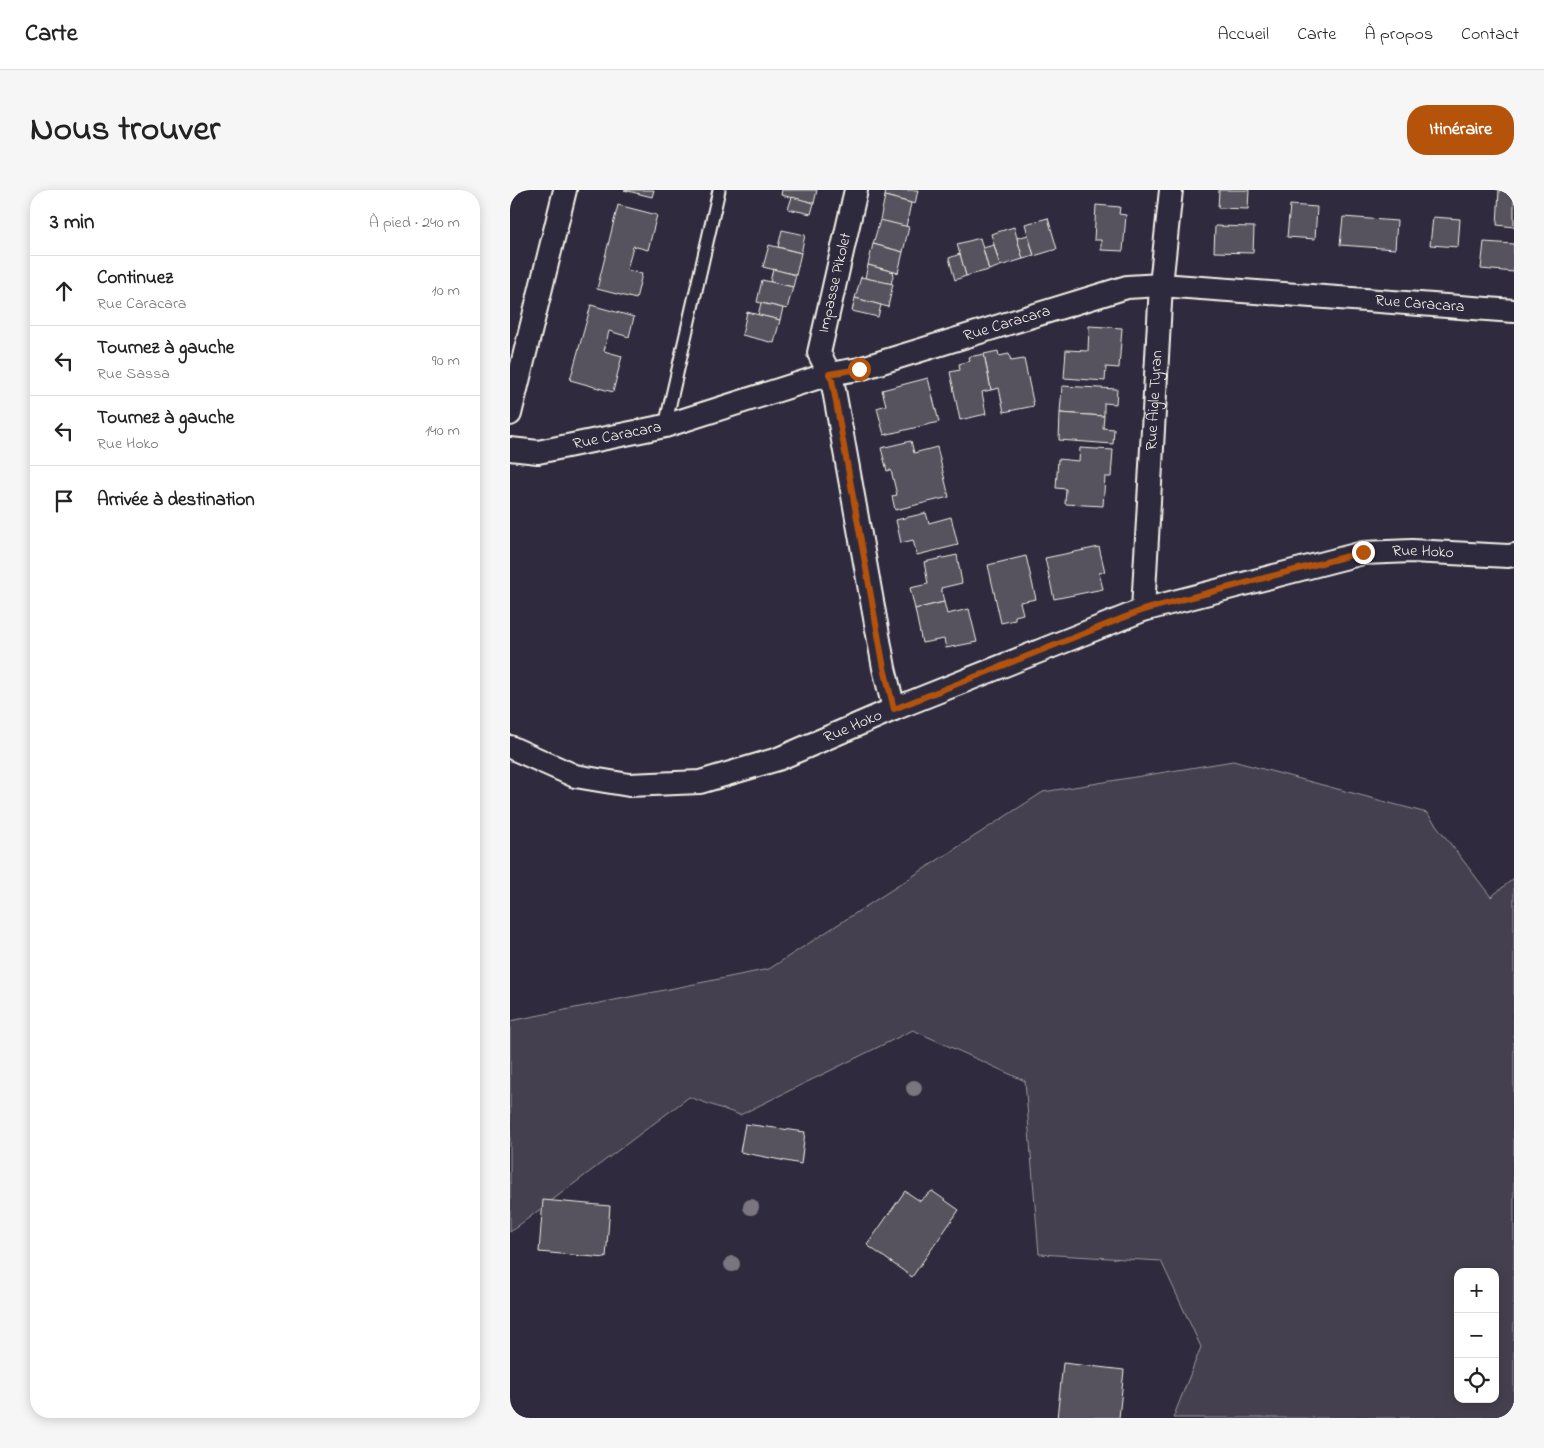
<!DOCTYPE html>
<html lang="fr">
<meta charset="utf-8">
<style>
:root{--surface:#fff;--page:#f6f6f6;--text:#222;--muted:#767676;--line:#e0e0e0;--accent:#b45309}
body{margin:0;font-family:"Indie Flower",sans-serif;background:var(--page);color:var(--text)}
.controls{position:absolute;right:15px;bottom:15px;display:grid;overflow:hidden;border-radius:10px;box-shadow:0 2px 12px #0003}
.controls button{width:45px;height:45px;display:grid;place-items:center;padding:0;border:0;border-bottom:1px solid var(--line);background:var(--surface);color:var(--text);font:25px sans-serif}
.stop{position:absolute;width:15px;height:15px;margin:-11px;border:4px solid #b45309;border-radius:50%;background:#fff}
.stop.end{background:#b45309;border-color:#fff;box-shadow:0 1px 5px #0008}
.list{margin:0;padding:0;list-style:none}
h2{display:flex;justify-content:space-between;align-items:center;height:65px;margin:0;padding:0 20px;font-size:21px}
h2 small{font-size:16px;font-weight:400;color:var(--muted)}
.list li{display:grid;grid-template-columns:32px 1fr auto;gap:15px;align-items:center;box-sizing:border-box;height:70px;padding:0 20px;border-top:1px solid var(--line)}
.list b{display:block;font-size:19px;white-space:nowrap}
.list p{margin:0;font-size:16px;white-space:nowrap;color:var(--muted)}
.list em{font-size:16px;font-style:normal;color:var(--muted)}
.icon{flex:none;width:28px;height:28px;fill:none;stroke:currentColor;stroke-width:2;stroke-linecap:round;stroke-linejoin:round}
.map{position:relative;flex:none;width:1004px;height:1228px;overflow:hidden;border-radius:20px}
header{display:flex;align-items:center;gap:30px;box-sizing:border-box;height:70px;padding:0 25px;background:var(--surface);border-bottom:1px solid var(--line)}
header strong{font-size:24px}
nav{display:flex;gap:28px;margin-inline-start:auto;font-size:18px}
.intro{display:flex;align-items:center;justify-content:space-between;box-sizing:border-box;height:120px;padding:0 30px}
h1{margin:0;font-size:35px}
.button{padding:12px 22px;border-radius:20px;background:var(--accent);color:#fff;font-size:18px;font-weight:700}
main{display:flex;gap:30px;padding:0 30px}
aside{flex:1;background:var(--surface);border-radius:20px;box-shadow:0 2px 12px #0003}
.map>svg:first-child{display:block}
.green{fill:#454050;stroke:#9c989c;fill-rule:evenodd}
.building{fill:#56525f;stroke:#f4f1e8}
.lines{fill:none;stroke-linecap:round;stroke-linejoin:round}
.service-casing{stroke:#f4f1e8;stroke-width:15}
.minor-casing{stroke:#f4f1e8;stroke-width:26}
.service{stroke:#2f2a3d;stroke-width:11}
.minor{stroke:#2f2a3d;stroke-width:22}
.tree{fill:#7a757e}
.route{stroke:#b45309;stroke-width:6}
.labels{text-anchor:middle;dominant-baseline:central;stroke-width:4;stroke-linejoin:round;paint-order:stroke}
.street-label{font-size:16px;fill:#f4f1e8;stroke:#2f2a3d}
</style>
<header>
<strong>Carte</strong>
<nav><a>Accueil</a><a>Carte</a><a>À propos</a><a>Contact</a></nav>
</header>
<div class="intro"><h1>Nous trouver</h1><a class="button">Itinéraire</a></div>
<main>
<aside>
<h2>3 min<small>À pied · 240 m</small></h2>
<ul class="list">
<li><svg class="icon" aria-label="ahead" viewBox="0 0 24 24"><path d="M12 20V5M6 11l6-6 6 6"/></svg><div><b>Continuez</b><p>Rue Caracara</p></div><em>10 m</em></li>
<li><svg class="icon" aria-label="left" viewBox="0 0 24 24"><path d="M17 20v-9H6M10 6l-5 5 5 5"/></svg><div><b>Tournez à gauche</b><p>Rue Sassa</p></div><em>90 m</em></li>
<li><svg class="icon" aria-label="left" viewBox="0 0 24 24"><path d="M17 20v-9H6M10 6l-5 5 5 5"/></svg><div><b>Tournez à gauche</b><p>Rue Hoko</p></div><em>140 m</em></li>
<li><svg class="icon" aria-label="arrive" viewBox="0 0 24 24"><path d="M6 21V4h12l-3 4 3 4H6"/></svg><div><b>Arrivée à destination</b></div></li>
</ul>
</aside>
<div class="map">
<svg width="1004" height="1228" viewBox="0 0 1004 1228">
<rect width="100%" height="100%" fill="#2f2a3d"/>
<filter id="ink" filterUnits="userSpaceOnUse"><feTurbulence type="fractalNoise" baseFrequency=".02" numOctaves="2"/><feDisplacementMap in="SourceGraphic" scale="10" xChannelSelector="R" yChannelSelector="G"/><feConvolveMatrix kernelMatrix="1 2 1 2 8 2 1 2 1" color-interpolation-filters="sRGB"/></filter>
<g filter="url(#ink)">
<path class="green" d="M723,571L917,623L981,707L1004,688V1228H663L691,1157L651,1071L529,1064L515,891L403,840L230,925L179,907L0,1042V831L259,779L533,602ZM948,1082H985V1209H948Z"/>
<g class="building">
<path d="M114,0H144L142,7Z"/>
<path d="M272,0H307L304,13L271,5Z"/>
<path d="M376,0H408L405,14L375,6Z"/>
<path d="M709,0H739L738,19L708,18Z"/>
<path d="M989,0H1004V37L987,35Z"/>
<path d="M375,6L401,13L396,37L370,30Z"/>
<path d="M282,7L304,13L301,24L278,19Z"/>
<path d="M108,15L147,25L138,60L123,56L117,80L132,84L126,109L87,99Z"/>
<path d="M586,15L610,17L609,24L616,25L613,61L591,60V50H584Z"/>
<path d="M780,15L807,17L805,49L777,47Z"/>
<path d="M833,27L887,31L885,59L830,55Z"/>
<path d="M923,27L950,29L948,57L920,55Z"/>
<path d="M538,28L547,59L524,66L515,34Z"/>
<path d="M370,30L399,37L393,62L363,54Z"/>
<path d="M705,36L744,37L743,63L704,62Z"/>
<path d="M504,37L513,69L490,76L481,44Z"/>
<path d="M272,40L295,45L291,63L268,57Z"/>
<path d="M518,45L524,66L513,69L507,48Z"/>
<path d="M470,48L479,80L456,86L447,54Z"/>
<path d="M974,52L1004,54V82L971,79Z"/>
<path d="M363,54L393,62L388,83L358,75Z"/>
<path d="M259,55L291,63L286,85L253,77Z"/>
<path d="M484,55L490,76L479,80L473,58Z"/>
<path d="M450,64L456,86L445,90L439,68Z"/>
<path d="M358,75L384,82L381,94L355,88Z"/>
<path d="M263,79L286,85L283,97L260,92Z"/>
<path d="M351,87L383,94L378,117L345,108Z"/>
<path d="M252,90L283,97L277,119L247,112Z"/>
<path d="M345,108L371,115L368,127L342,121Z"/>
<path d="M251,113L273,118L270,130L248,125Z"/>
<path d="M81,115L124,127L119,147L99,141L94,161L112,166L103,202L60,190Z"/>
<path d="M237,122L270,130L264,153L232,145Z"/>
<path d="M579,136L612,138L609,178L596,177L595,191L554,188L556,160L578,161Z"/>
<path d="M488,161L489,166L499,164L501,171L514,169L524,216L494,222L489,198L481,200L474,164Z"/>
<path d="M474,164L481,200L472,202L476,224L450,230L440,182L450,180L449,174L460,171L459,167Z"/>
<path d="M418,188L429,232L374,245L367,218L376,215L372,200Z"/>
<path d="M552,196L607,199L606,214L594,213V226L550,223Z"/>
<path d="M550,223L594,226L593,238L604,239L603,254L549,250Z"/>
<path d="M401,251L404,263L427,257L439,307L385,320L382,306L387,305L381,280L377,281L371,258Z"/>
<path d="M570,258L603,260L601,287H595L593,316L555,314L556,299L546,298L548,269L569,271Z"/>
<path d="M416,323L419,333L441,327L448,355L407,365L403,350L391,353L386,330Z"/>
<path d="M589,357L595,382L589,383L593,399L544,409L535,368Z"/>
<path d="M447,365L452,393L431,398L434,412L405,419L400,398L418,394L414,372Z"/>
<path d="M516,366L526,409L510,412L513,424L505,426V430L491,433L478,375Z"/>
<path d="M434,412L437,424L459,419L467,452L436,458L434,449L412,453L405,419Z"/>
<path d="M235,934L295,942L291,974L230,962Z"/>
<path d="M395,1001L410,1011L422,1001L449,1020L402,1087L357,1055Z"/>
<path d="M33,1010L100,1016L96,1068L29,1062Z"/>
<path d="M553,1173L614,1180L609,1228H547Z"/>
</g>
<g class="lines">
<defs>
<path id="service" d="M155,236L209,0"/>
<g id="minor">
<path d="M346,0L309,163L322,189L374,478L384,519"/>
<path d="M0,224L55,0"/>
<path id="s1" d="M0,259L28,262L155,236L319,184L349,179L617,97L651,95L1004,121"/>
<path id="s2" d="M633,420L651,95L661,0"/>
<path id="s3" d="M0,557L65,586L119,595L190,592L268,569L384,519L633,420L853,363L902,361L998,366L1004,365"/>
</g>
</defs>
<use href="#service" class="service-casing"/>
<use href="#minor" class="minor-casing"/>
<use href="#service" class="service"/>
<use href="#minor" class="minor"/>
</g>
<g class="tree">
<circle cx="404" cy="898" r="8"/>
<circle cx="241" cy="1017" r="8"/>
<circle cx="222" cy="1074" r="8"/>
</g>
</g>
<g class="lines" filter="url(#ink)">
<path class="route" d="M349,179L319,184L322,190L374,478L384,519L633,420L853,362"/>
</g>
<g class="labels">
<g class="street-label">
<text transform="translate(325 93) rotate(-77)">Impasse Pikolet</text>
<text stroke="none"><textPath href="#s1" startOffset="934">Rue Caracara</textPath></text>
<text stroke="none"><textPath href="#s1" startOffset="515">Rue Caracara</textPath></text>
<text stroke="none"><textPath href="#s2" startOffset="210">Rue Aigle Tyran</textPath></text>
<text stroke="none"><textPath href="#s1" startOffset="109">Rue Caracara</textPath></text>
<text stroke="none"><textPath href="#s3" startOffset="960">Rue Hoko</textPath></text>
<text stroke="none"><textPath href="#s3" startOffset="360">Rue Hoko</textPath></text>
</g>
</g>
</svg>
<div class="controls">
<button>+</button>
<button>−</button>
<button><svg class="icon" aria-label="locate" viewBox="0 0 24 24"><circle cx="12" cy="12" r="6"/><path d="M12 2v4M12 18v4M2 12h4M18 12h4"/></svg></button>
</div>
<div class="stop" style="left:349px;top:179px"></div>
<div class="stop end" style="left:853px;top:362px"></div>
</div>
</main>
